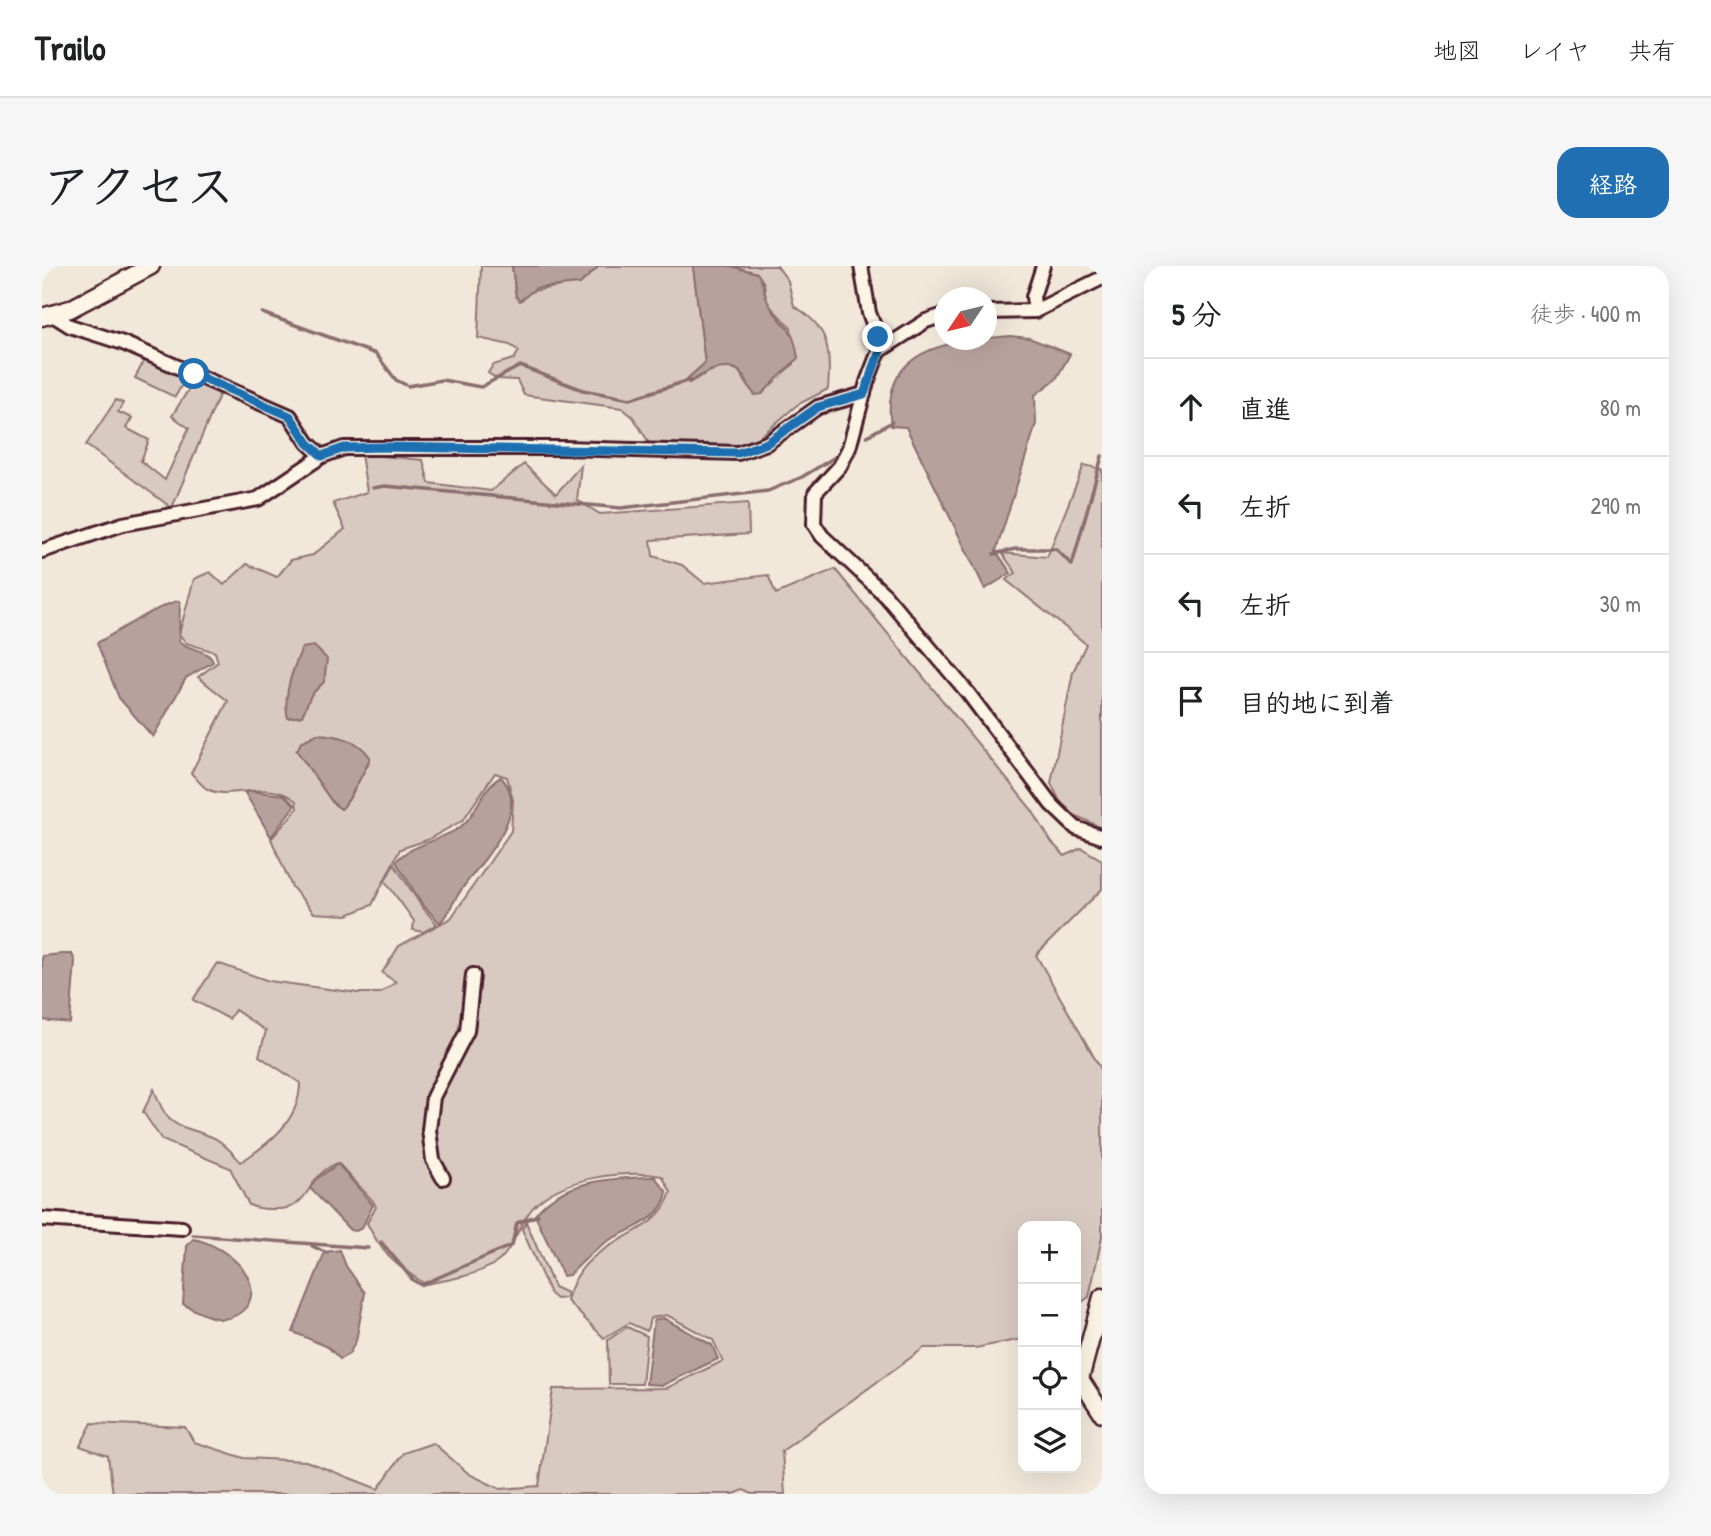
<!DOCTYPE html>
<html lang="ja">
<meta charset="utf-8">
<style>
:root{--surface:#fff;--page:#f6f6f6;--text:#202124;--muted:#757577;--line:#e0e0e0;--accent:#1f6fb2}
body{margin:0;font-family:"Patrick Hand","Klee One",sans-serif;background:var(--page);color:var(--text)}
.controls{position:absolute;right:21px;bottom:21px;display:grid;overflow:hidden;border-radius:14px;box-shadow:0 7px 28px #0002}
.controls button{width:63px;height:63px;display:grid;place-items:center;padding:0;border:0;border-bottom:2px solid var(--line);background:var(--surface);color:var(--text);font:35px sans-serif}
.compass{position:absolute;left:892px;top:21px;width:63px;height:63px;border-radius:50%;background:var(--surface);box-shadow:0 7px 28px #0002;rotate:235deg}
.stop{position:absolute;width:21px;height:21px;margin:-16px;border:5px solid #1f6fb2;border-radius:50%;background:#fff}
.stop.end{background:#1f6fb2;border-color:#fff;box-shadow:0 2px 7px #0008}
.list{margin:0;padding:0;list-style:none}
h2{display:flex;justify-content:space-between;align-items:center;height:91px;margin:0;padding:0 28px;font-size:30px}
h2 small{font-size:23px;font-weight:400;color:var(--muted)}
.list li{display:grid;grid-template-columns:46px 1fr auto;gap:21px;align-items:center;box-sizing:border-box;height:98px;padding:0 28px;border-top:2px solid var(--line)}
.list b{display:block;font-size:26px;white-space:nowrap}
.list em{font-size:23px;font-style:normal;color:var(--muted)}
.icon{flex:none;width:38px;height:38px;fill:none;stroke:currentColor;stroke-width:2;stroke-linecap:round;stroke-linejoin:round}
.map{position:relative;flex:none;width:1060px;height:1228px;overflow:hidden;border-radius:21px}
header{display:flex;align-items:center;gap:42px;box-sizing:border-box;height:98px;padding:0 35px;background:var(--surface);border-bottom:2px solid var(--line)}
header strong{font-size:33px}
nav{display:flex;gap:38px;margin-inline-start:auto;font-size:24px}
.intro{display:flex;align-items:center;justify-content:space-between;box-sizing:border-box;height:168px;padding:0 42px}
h1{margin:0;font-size:49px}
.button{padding:18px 32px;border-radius:21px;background:var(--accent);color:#fff;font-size:24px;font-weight:700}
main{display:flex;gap:42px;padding:0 42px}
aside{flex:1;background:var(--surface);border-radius:21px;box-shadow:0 7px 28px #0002}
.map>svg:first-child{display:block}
.green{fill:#d8cac0;stroke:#917476;stroke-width:2;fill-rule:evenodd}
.water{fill:#b6a19c;stroke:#8b6d6f;stroke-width:2}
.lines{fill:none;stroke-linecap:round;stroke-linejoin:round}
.stream{stroke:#8b6d6f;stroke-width:3.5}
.street-casing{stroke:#4a1f2b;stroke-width:18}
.secondary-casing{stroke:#4a1f2b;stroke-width:21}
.street{stroke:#fcf5e5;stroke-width:12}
.secondary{stroke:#fcf5e5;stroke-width:16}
.route{stroke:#1f6fb2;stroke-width:9}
</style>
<header>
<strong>Trailo</strong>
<nav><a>地図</a><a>レイヤ</a><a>共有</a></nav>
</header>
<div class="intro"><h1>アクセス</h1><a class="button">経路</a></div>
<main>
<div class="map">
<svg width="1060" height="1228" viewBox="0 0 1060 1228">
<rect width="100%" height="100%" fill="#f1e8da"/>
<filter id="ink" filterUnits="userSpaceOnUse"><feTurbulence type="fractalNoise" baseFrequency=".0143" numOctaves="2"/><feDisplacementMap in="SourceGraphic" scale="14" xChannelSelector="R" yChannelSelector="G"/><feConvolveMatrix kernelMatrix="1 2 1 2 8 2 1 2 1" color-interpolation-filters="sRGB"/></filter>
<g filter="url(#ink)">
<g class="green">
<path d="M439,0H470L474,30C506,18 532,26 556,0H651L663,97L644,114L647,117C664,107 676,98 696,104L708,123L720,128L731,114L752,98L749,62L724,36L722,17L715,7L688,0H735L746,15L752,40C788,61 789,85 786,123L755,139L713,175L697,180H609L591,151L580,142L482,129L475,114L455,113L446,107L451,99L472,93L477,85L468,79L436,72Z"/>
<path d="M103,93L144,112L133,131L93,112Z"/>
<path d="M151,116L178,127L130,242L44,179L74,134L81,137L76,146L90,152L84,162L107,174L99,195L123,214L147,162L130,150Z"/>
<path d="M319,188L381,194L387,217L449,225L482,198L514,228L539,199L535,234L558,248L706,237L707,268L609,274L611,290L640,299L662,317L726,309L734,328L793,303L990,544L1010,577L1023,590L1039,582L1060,594V623L994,689L1060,805V971L1047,1031L1034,1040V960H981V1073L933,1082H882L740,1185L743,1228H710L702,1224L692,1228H71L66,1190L38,1180L50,1157L143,1161L152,1176L202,1192L264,1195L336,1223L361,1187L391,1177L427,1208L458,1223L497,1220L511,1123L625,1122L681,1095L671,1074L625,1049L608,1052L605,1065L587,1057L562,1072L525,1035C542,965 613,979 629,926L620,910C581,903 510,912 486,948C477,961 468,988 454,997C433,1010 406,1014 383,1018C353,999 340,988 325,957L334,941L331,935L296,897C263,909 270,944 234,943C224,943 215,943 207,939L188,902L120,874L101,846L112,823C127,866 134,856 170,871C181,875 191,888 199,896C228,877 258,854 258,817L217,790L224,765L193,744L187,753L151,734L175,697L227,715L316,727H338L354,716L340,707L357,680L409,652L469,565L471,534L465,511L453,507L421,554L385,574L358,583L330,639L305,649L272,647L250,621L229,573L255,543L254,535C225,511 190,536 165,523C159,519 154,512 149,507L186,435L156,411L176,396L173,386L144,377L137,368L152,313L168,306L182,319L205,298L235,311L249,294L271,289L303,263L291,237L325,226ZM255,485L326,499C314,513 312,531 299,543L291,537Z"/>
<path d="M1042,199L1060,203V562L1022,544L1009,517L1031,406L1044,378L964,314L974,307L960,287L1005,291Z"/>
<path d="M352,598L380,641L395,658L381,666L371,664L372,655L343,615Z"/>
<path d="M484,956L512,1021L525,1027L523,1032L514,1033L508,1028L480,963Z"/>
<path d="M585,1061L605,1070L600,1118H567L566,1074Z"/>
</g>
<g class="water">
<path d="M470,0H556V1L538,18L494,22L478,35L474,30Z"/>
<path d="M651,0H688L715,7C723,17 721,28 727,38C742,65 750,54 756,92L720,128L713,129C707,123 706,116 702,110C687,90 661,108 647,117L644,114L663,97Z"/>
<path d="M968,70L987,72L1028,88L1014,113L993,129L994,158L954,285L969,307L943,323L864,161L849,160C837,79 911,75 968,70Z"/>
<path d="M138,335L137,375C147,385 167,383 171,396L144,412L111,471L77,432L55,377C74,367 121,336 138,335Z"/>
<path d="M272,380L285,393L282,416L269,429L260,450L246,452C240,431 251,402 260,382Z"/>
<path d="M275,468C295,469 316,473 328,491C327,497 304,541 299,543L291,537L255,485L259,476Z"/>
<path d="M459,511C490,543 443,592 425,616C414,629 409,644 398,657L380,638L354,596C362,582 401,573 417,562C436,549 438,522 459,511Z"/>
<path d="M207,525L242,529L253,539L229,571L203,527Z"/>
<path d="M20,688H30L33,695L28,757L0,754V690Z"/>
<path d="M296,898L331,939L320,962L314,965L308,964L268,922L273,914Z"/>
<path d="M613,911L625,926C620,956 587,962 564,976C551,984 539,998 527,1009L521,1010L493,949C520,913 572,912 613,911Z"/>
<path d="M151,973C177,977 224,1009 205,1040C200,1047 191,1052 182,1053C168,1053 153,1044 141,1038L145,980Z"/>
<path d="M298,984L304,1000L323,1027L314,1075L307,1088L298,1093L286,1081L251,1066L283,986Z"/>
<path d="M621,1052L670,1079L676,1093L621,1119L604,1118L612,1054Z"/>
</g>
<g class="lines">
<g class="stream">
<path d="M220,47L334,88L354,114L366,120L400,114L439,121L478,100L541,124L588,133L648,114"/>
<path d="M825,170L850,156"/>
<path d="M331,222L343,220L579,242L726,225L760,211L798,188"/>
<path d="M952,288L973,283H1014L1030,299L1060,190"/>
<path d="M37,961L126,968"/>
<path d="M151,969L326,982"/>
<path d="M339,976L371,1014L379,1019L470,979L475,957L496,949"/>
<path d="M270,980L285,987"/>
</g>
<defs>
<g id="street">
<path d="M819,0L827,47L836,70L837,85L825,116L807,182L798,200L773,227L772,258L780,270L843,329L926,427L1009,538L1034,562L1060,571"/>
<path d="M993,45L991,31L1001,0"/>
<path d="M944,46L993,45L1060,12"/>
<path d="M9,48L28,60L81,77L248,150L266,177L280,190"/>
<path d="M837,85L884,55L902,49"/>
<path d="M0,285L81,258L216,233L280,190L302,182H522L696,187L725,177L776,141L822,128"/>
<path d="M401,912L391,894L387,864L391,831L425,765L431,709"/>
<path d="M0,953L140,962"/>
</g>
<g id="secondary">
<path d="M0,51L28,43L109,0"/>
<path d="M1060,1031L1038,1113L1060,1147"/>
</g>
</defs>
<use href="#street" class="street-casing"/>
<use href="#secondary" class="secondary-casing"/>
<use href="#street" class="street"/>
<use href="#secondary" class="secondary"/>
</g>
</g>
<g class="lines" filter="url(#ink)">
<path class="route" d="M152,108L248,150L266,177L280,190L302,182L343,181L696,187L725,177L776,141L822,128L838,85L836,71"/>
</g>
</svg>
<div class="controls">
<button>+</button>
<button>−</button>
<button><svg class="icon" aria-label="locate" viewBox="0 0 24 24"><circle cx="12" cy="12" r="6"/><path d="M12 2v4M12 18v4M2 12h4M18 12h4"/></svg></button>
<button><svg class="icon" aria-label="layers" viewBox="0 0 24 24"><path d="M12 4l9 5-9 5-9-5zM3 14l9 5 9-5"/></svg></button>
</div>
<svg class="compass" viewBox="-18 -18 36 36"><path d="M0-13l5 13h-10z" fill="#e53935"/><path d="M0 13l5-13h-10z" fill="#757577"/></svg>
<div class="stop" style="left:152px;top:108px"></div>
<div class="stop end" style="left:836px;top:71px"></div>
</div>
<aside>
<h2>5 分<small>徒歩 · 400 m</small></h2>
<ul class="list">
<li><svg class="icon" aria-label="ahead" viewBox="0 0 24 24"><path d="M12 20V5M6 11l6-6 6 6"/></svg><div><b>直進</b></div><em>80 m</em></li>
<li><svg class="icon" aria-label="left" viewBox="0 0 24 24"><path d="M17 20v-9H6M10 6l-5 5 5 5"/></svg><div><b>左折</b></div><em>290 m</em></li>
<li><svg class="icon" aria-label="left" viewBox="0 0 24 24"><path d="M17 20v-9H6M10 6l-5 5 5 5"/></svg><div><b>左折</b></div><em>30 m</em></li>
<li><svg class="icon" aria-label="arrive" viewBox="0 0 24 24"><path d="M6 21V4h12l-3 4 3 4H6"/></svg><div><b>目的地に到着</b></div></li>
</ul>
</aside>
</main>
